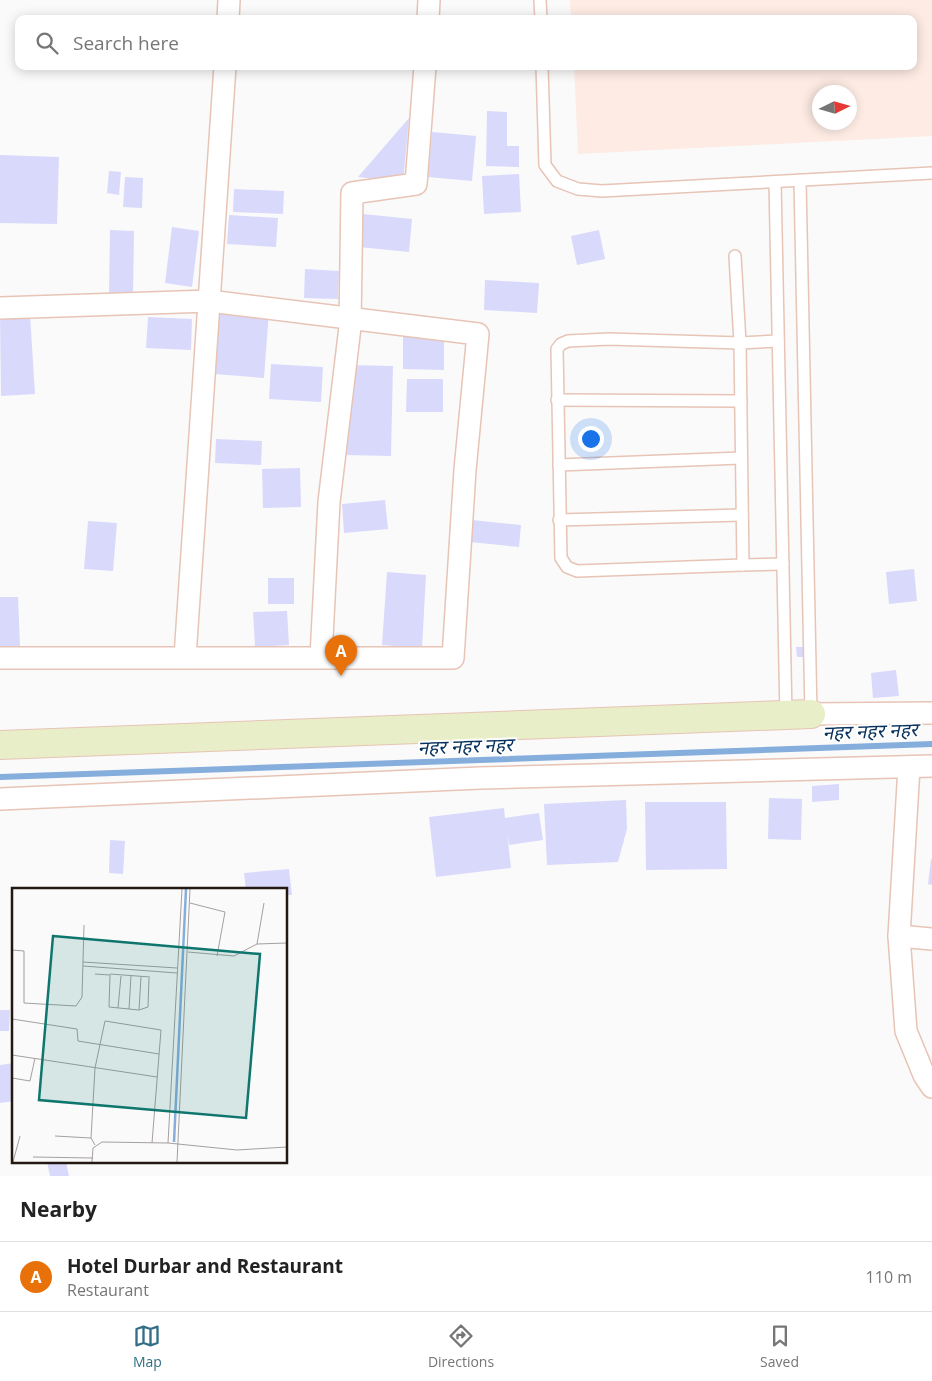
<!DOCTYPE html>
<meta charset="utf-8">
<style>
:root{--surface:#fff;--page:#f2f2f2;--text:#222;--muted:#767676;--line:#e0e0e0;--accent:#326f85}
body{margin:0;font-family:"Open Sans","Noto Sans Devanagari",sans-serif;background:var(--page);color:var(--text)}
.compass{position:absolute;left:812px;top:85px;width:45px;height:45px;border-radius:50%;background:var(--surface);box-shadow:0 2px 12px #0003;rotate:85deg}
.you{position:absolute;left:590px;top:438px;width:18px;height:18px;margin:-12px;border:4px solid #fff;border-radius:50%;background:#1a73e8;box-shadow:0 0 0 8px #1a73e833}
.badge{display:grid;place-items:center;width:32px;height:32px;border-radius:50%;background:var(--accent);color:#fff;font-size:16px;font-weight:700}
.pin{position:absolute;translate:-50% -41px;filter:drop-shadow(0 1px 2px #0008)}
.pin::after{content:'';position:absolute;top:26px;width:18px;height:15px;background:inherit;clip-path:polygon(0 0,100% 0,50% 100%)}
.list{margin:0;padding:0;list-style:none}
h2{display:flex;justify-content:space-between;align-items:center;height:65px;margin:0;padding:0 20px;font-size:21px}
h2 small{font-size:16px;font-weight:400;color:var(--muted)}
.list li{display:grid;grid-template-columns:32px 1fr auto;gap:15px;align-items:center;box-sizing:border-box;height:70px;padding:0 20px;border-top:1px solid var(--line)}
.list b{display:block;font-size:19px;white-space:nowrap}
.list p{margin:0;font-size:16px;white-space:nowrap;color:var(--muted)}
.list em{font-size:16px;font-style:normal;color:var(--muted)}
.icon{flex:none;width:28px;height:28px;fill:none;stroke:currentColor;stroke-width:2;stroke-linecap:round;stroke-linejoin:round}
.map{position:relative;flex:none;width:932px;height:1176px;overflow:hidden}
.search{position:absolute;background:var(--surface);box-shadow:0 2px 12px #0003;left:15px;right:15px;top:15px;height:55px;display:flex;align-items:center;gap:12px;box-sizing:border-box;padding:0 18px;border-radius:10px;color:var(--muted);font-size:19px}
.sheet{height:135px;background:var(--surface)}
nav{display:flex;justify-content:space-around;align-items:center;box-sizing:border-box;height:70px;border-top:1px solid var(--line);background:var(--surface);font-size:14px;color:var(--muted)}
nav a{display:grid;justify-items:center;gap:2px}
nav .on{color:var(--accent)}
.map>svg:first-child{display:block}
.built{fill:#fdebe4;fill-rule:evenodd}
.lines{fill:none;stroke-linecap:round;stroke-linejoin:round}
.stream{stroke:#86aedc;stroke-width:6}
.building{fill:#d9d9fc}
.lane-casing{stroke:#e7c4b6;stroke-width:14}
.street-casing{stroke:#e7c4b6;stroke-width:24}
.secondary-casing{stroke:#e7c4b6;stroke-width:30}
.lane{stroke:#fff;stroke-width:11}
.street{stroke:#fff;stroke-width:21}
.secondary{stroke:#e8eec7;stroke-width:28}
.labels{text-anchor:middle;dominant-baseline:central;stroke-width:4;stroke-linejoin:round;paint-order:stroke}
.water-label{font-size:19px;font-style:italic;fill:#08325d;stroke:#fff}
.inset-river{fill:none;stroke:#86aedc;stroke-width:2.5}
.inset-road{fill:none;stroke:#a4a09e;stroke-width:1}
.view{fill:#0f766e;fill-opacity:0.15;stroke:#0f766e;stroke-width:2.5}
.inset-edge{fill:none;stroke:#241813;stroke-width:2.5}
</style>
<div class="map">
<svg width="932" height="1176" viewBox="0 0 932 1176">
<rect width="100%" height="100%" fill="#fafafa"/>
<path class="built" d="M570,0H932V136L578,154L574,66H913V19H571ZM820,92H850V122H820Z"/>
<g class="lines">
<path class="stream" d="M0,777L932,744"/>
</g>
<g class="building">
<path d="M487,111L507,112V146H519V167L486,166Z"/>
<path d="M409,118L403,182L358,177Z"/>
<path d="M432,132L476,136L472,181L428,177Z"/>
<path d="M0,155L59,157L57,224L0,223Z"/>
<path d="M109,171L121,172L119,195L107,193Z"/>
<path d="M519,174L521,212L484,214L482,176Z"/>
<path d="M125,177L143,178L142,208L123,207Z"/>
<path d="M234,189L284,191L283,214L233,212Z"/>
<path d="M363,214L412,219L409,252L359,247Z"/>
<path d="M229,215L278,218L276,247L227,244Z"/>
<path d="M172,227L199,231L192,287L165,283Z"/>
<path d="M110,230L134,231L133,295H109Z"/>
<path d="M599,230L605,259L577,265L571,236Z"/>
<path d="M305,269L339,271L338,299L304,298Z"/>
<path d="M485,280L539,283L537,313L484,310Z"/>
<path d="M220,307L269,311L264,378L214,374Z"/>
<path d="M30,314L35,394L1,396L0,316Z"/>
<path d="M148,317L192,319L191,350L146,348Z"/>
<path d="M403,336H444V370L403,369Z"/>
<path d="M271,364L323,367L321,402L269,399Z"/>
<path d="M347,365L393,366L391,456L346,455Z"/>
<path d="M407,379H443V412H406Z"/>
<path d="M216,439L262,441L261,465L215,463Z"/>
<path d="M300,468L301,507L263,508L262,469Z"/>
<path d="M385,500L388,529L344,533L342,504Z"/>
<path d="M472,520L521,525L519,547L470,542Z"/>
<path d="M88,521L117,523L113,571L84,569Z"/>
<path d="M914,569L917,601L889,604L886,572Z"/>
<path d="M387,572L426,575L422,648L382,645Z"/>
<rect x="268" y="578" width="26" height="26"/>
<path d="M0,597H18L20,647H0Z"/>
<path d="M287,611L289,645L255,647L253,612Z"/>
<path d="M796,647H805V657H797Z"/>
<path d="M896,670L899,696L873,698L871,673Z"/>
<path d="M839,784V800L812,802V786Z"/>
<path d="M769,798L802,799L801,840L768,839Z"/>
<path d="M626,800L627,829L618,862L547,865L544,804Z"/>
<path d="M645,802H726L727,869L646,870Z"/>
<path d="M504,808L505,818L539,813L543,840L509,845L507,833L511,868L436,877L429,817Z"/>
<path d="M110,840L125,841L123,874L109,873Z"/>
<path d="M931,859H932V885L928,884Z"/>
<path d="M289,869L292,895H286V890H246L244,873Z"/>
<path d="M0,1010H10L9,1031H0Z"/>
<path d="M14,1063V1101L0,1103V1065Z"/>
<path d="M47,1162H66L69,1176H50Z"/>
</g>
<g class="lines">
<defs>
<g id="lane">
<path d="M540,0L541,19"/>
<path d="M542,66L545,165L557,181L578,189L602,191L932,173"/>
<path d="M800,180L811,714"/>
<path d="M775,182L786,715"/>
<path d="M735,256L740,343L609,339L568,341L561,344L557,349L561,558L567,567L577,571L743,565"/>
<path d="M778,341L740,343L743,565L783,564"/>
<path d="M557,400L741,401"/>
<path d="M559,465L741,458"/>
<path d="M559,520L741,515"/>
</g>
<g id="street">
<path d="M228,19L229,0"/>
<path d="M428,19L429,0"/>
<path d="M0,308L209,301L478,334L465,470L453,658H0"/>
<path d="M185,657L225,66"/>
<path d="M321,657L329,502L350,327L352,193L416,184L425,66"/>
<path d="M811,714L932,713"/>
<path d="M909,767L899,936L906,1031L924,1075L932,1087"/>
<path d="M0,799L480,778L932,766"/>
<path d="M899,936L932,939"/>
</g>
<path id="secondary" d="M0,745L811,714"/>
</defs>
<use href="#lane" class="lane-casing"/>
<use href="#street" class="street-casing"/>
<use href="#secondary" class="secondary-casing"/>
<use href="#lane" class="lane"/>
<use href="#street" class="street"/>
<use href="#secondary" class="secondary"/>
</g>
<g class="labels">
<g class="water-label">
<text transform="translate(870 731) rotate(-2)">नहर नहर नहर</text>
<text transform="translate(465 746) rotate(-2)">नहर नहर नहर</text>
</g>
</g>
<g transform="translate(12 888)">
<rect width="275" height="275" fill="#fafafa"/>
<path class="inset-river" d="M162,254L174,1"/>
<path class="inset-road" d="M178,15L213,24L205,68M252,15L245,56L275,55M0,62L12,63V115L64,118L70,109L72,37M176,64L222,68L245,56M71,74L165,80M71,78L165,85M83,86L98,87L97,119L127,122L136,119L137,90M98,86L138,89M106,120L109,88M117,121L119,88M127,122L129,89M0,131L65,141L66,153L147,166M0,167L145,189M0,190L18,193L23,170M43,248L79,250M156,255L170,1M83,257L79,250L83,180L93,133L149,142L140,255M21,269L81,270M1,274L8,248M80,274L81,260L90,254L156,255L225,262L275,259M165,274L178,1"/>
<path class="view" d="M41,48L248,66L234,230L27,212Z"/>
<rect width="275" height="275" class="inset-edge"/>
</g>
</svg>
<svg class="compass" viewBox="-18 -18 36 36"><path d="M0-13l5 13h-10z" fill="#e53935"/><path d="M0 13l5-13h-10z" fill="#767676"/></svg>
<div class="you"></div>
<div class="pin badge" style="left:341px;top:676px;background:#e8710a">A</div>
<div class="search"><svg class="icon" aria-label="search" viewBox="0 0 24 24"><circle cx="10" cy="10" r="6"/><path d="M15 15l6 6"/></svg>Search here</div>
</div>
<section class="sheet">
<h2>Nearby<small></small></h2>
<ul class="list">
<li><span class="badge" style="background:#e8710a">A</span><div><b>Hotel Durbar and Restaurant</b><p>Restaurant</p></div><em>110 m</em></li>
</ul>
</section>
<nav>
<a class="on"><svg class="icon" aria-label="map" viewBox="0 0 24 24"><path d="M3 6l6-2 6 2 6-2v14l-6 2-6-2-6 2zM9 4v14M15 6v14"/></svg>Map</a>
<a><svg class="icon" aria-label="directions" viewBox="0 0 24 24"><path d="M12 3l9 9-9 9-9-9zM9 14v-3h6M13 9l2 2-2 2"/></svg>Directions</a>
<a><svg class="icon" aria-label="saved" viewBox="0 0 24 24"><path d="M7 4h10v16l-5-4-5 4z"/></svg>Saved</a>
</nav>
